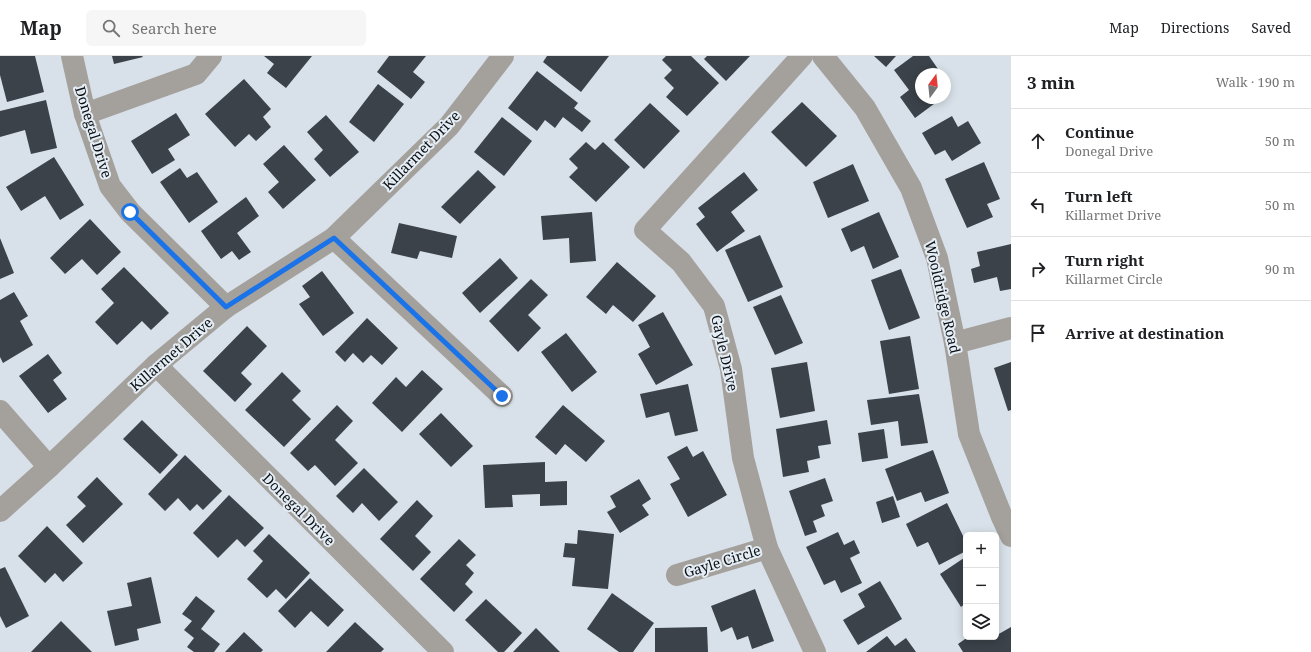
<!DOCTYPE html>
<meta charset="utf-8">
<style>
:root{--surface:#fff;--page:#f6f6f6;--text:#202124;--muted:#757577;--line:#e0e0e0}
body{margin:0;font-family:"Noto Serif",serif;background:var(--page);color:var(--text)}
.controls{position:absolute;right:12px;bottom:12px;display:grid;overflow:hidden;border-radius:6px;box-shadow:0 2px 10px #0003}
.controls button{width:36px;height:36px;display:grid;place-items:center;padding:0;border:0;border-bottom:1px solid var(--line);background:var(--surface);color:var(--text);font:20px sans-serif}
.compass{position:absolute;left:915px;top:12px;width:36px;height:36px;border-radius:50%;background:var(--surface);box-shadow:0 2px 10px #0003;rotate:15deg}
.stop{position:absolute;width:12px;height:12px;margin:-9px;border:3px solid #1a73e8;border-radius:50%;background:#fff}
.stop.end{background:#1a73e8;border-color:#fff;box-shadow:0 1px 4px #0008}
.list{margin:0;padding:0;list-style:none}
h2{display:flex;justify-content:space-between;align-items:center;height:52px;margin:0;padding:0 16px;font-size:17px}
h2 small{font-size:13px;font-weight:400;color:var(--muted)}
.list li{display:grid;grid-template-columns:26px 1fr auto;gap:12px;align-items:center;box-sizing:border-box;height:64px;padding:0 16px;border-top:1px solid var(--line)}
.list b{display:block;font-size:15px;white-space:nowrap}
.list p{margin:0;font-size:13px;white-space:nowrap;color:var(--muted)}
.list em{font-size:13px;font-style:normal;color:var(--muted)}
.icon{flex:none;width:22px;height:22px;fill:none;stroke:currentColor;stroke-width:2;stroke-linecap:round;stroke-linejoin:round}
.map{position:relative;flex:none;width:1011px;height:596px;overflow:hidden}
header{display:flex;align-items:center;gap:24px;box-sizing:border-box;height:56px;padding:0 20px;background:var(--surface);border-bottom:1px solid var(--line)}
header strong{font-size:19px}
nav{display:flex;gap:22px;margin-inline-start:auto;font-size:14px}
.search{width:280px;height:36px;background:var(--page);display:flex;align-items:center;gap:10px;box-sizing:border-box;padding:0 14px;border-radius:6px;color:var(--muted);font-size:15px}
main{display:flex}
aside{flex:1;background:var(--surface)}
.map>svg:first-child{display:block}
.building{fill:#3b4249}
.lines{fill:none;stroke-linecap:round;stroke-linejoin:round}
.minor{stroke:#a4a19d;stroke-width:22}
.route{stroke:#1a73e8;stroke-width:5}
.labels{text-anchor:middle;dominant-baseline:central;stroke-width:4;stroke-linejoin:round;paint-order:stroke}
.street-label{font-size:14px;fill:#0d1012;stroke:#e5eef6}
</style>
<header>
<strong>Map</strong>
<div class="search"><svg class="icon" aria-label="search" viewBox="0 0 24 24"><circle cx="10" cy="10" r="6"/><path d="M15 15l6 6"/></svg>Search here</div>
<nav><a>Map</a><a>Directions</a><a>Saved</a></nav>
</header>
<main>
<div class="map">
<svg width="1011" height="596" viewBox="0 0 1011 596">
<rect width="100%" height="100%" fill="#d8e1e9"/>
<g class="building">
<path d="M0,0H35L44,36L7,46L0,19Z"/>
<path d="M112,0H142L143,1L114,8Z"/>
<path d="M264,0H312L286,32L267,17L274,8Z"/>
<path d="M389,0H426L413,16L425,26L411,43L377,16Z"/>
<path d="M547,0H609L581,36L543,6Z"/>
<path d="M666,0H691L719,27L687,60L666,41L674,32L664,22L672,14L662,4Z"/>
<path d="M707,0H750L726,25L704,3Z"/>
<path d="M874,0H896L886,11Z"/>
<path d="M913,0H929L938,13L932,18H921V42H942L915,62L900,41L909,34L894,14Z"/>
<path d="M537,15L578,47L574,52L591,65L582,76L563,61L555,72L545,64L537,75L508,52Z"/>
<path d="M244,23L271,53L263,61L271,71L256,85L249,78L235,91L205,58Z"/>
<path d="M378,28L404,48L374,86L349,66Z"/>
<path d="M46,44L57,92L31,98L25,74L0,81V55Z"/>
<path d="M802,46L837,80L806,111L771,76Z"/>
<path d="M650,47L680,75L644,113L614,84Z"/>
<path d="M176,57L190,79L168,93L175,104L152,118L131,85Z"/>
<path d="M326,59L359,96L330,121L314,103L323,94L307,76Z"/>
<path d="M952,60L958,71L968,65L981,87L952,105L945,94L935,99L922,77Z"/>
<path d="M502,61L532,85L504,120L474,96Z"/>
<path d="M586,86L595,94L603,86L630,111L596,146L569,121L578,112L569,103Z"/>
<path d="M284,89L316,124L283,153L268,136L279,126L263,108Z"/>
<path d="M54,101L84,149L60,164L45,140L21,155L6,131Z"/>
<path d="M984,106L1000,143L987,148L993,161L967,172L945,123Z"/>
<path d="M853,108L869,145L828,162L813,126Z"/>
<path d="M180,112L187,122L197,116L218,146L189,167L160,126Z"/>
<path d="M478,114L496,131L460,168L441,151Z"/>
<path d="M744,116L758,134L731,156L745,175L717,196L696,168L705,161L698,152Z"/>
<path d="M246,141L259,160L237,177L251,196L239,204L232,195L221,203L201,175Z"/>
<path d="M592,156L596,205L570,207L569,182L543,184L541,160Z"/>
<path d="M879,156L899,201L873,213L864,190L851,196L841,173Z"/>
<path d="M90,163L121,196L97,219L82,203L65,218L50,202Z"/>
<path d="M399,167L457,180L452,202L420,195L417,203L391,197Z"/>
<path d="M760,179L783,231L748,246L725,194Z"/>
<path d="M0,182L14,217L0,223Z"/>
<path d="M1011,188V233L1000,235L997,221L974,227L971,213L980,210L977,196Z"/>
<path d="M500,202L518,222L480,257L462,237Z"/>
<path d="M617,206L656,240L633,266L613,249L606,258L586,241Z"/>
<path d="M124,211L169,257L151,274L142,265L117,289L95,266L114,247L101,233Z"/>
<path d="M901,213L920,262L889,274L871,224Z"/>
<path d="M322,215L354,257L323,280L299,248L310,241L302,230Z"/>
<path d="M531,223L548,239L528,259L541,272L518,296L489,265Z"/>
<path d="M14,236L28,260L20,265L33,289L3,307L0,301V244Z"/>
<path d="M781,239L803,287L775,299L753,251Z"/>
<path d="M663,256L693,309L656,329L638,298L650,291L638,269Z"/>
<path d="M367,262L398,292L382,309L371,299L363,307L353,297L345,306L335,296Z"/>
<path d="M247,270L267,290L241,317L252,328L235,346L203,315Z"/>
<path d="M566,277L597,316L572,336L541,296Z"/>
<path d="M910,280L919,333L889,338L880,285Z"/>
<path d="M48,298L62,317L53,324L67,343L48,357L19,320Z"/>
<path d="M807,306L815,355L780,362L771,312Z"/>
<path d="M1011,306V354L1008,355L994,312Z"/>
<path d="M422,314L443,333L402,376L372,347L396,321L406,331Z"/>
<path d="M282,316L301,335L292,344L311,363L284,391L245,354Z"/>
<path d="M688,328L698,375L675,380L669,356L646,362L640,338Z"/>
<path d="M919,338L928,387L901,390L898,365L871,369L867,344Z"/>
<path d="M337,349L353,365L335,384L358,407L335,430L315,409L308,415L290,397Z"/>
<path d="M563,349L605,385L586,406L565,388L556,399L535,381Z"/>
<path d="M441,357L473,390L451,411L419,378Z"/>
<path d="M142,364L178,399L160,418L123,383Z"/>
<path d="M827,364L831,388L818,390L820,402L807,405L809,416L783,421L776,373Z"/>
<path d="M884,373L888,402L862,406L858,377Z"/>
<path d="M687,390L693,401L703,395L727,439L688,461L670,428L680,423L667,401Z"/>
<path d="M933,394L949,437L925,446L921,436L897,445L885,413Z"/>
<path d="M185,399L222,435L203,454L197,448L190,455L178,442L165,455L148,438Z"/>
<path d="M545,406V426L567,425V449L540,450V438L512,439L513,451L485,452L483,409Z"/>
<path d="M364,412L398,446L379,465L362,447L353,457L336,440Z"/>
<path d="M97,421L123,448L83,487L66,469L86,450L77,441Z"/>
<path d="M825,422L833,445L821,449L825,460L813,465L817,476L805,480L789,435Z"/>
<path d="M639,423L651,443L642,449L649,459L620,477L607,456L616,451L610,440Z"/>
<path d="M229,439L264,472L245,491L237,483L218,502L193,477Z"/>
<path d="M893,440L900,461L882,467L876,446Z"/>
<path d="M417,444L433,460L415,480L431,496L413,515L380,483Z"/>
<path d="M947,447L966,486V495L939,509L928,486L917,491L906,468Z"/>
<path d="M47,470L83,507L63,526L55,517L45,527L18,500Z"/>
<path d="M578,474L614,478L608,533L572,530L575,502L563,501L565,487L577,488Z"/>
<path d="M838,476L844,489L854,484L860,497L850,502L862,527L841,537L835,524L824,529L806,491Z"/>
<path d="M269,478L310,517L286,543L276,533L267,542L247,523L263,505L253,495Z"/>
<path d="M459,483L476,499L466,509L474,517L465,528L473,536L454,556L420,523Z"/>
<path d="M964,502L966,505V547L961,551L940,518Z"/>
<path d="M5,511L29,560L6,572L0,560V513Z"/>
<path d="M151,521L161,567L137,573L139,584L115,590L107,555L132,550L127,527Z"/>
<path d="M310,522L344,554L328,571L311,555L295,572L278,555Z"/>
<path d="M880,525L902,563L858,589L843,564L865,551L858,538Z"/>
<path d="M755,533L774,585L752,593L748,580L737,584L732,571L721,576L711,550Z"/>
<path d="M612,537L654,567L633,596H619L587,573Z"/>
<path d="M196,540L215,555L201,573L220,588L214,596H194L187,591L194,582L184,574L192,565L182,558Z"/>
<path d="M486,543L522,577L504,596H498L465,564Z"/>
<path d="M61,565L92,596H31Z"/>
<path d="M355,566L384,593L381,596H326Z"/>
<path d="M707,571L708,596H655V572Z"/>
<path d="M1011,571V596H963L958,588L968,581H996V578L997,579Z"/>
<path d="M536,572L560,596H513Z"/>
<path d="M244,576L263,594L261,596H225Z"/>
<path d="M887,580L895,590L906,582L916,596H866Z"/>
</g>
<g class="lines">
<g class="minor">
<path d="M72,0L85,58L110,130L130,156L226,251"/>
<path d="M802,0L645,174L681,206L714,250L731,313L743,402L767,492L815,596"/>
<path d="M823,0L865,52L911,132L937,202L955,287L969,378L1002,461L1011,480"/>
<path d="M85,58L196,18L211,0"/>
<path d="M334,182L502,340"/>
<path d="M955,287L1011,272"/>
<path d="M156,309L443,596"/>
<path d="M0,355L49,411"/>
<path d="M0,455L49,411L156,309L226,251L334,182L449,70L503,0"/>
<path d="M677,519L767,492"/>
</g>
</g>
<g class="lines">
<path class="route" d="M130,156L226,251L334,182L502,340"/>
</g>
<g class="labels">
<g class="street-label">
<text transform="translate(94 76) rotate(73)">Donegal Drive</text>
<text transform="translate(421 94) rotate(-46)">Killarmet Drive</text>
<text transform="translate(943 241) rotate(77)">Wooldridge Road</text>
<text transform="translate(725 297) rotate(77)">Gayle Drive</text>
<text transform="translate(171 298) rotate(-41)">Killarmet Drive</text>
<text transform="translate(299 453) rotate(45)">Donegal Drive</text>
<text transform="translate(722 505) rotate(-17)">Gayle Circle</text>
</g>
</g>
</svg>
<div class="controls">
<button>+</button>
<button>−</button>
<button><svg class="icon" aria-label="layers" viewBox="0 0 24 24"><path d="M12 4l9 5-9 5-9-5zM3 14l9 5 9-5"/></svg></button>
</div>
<svg class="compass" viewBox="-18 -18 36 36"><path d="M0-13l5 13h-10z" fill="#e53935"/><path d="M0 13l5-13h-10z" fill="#757577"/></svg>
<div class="stop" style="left:130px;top:156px"></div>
<div class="stop end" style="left:502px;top:340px"></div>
</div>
<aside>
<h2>3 min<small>Walk · 190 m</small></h2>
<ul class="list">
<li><svg class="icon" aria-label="ahead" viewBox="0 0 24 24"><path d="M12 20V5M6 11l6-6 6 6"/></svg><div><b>Continue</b><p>Donegal Drive</p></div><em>50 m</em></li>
<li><svg class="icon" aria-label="left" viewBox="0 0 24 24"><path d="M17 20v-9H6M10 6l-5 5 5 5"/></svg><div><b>Turn left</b><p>Killarmet Drive</p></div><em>50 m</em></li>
<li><svg class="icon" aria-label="right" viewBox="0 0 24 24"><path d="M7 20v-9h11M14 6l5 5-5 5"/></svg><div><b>Turn right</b><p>Killarmet Circle</p></div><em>90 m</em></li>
<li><svg class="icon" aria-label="arrive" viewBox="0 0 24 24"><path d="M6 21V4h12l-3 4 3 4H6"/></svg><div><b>Arrive at destination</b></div></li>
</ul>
</aside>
</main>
